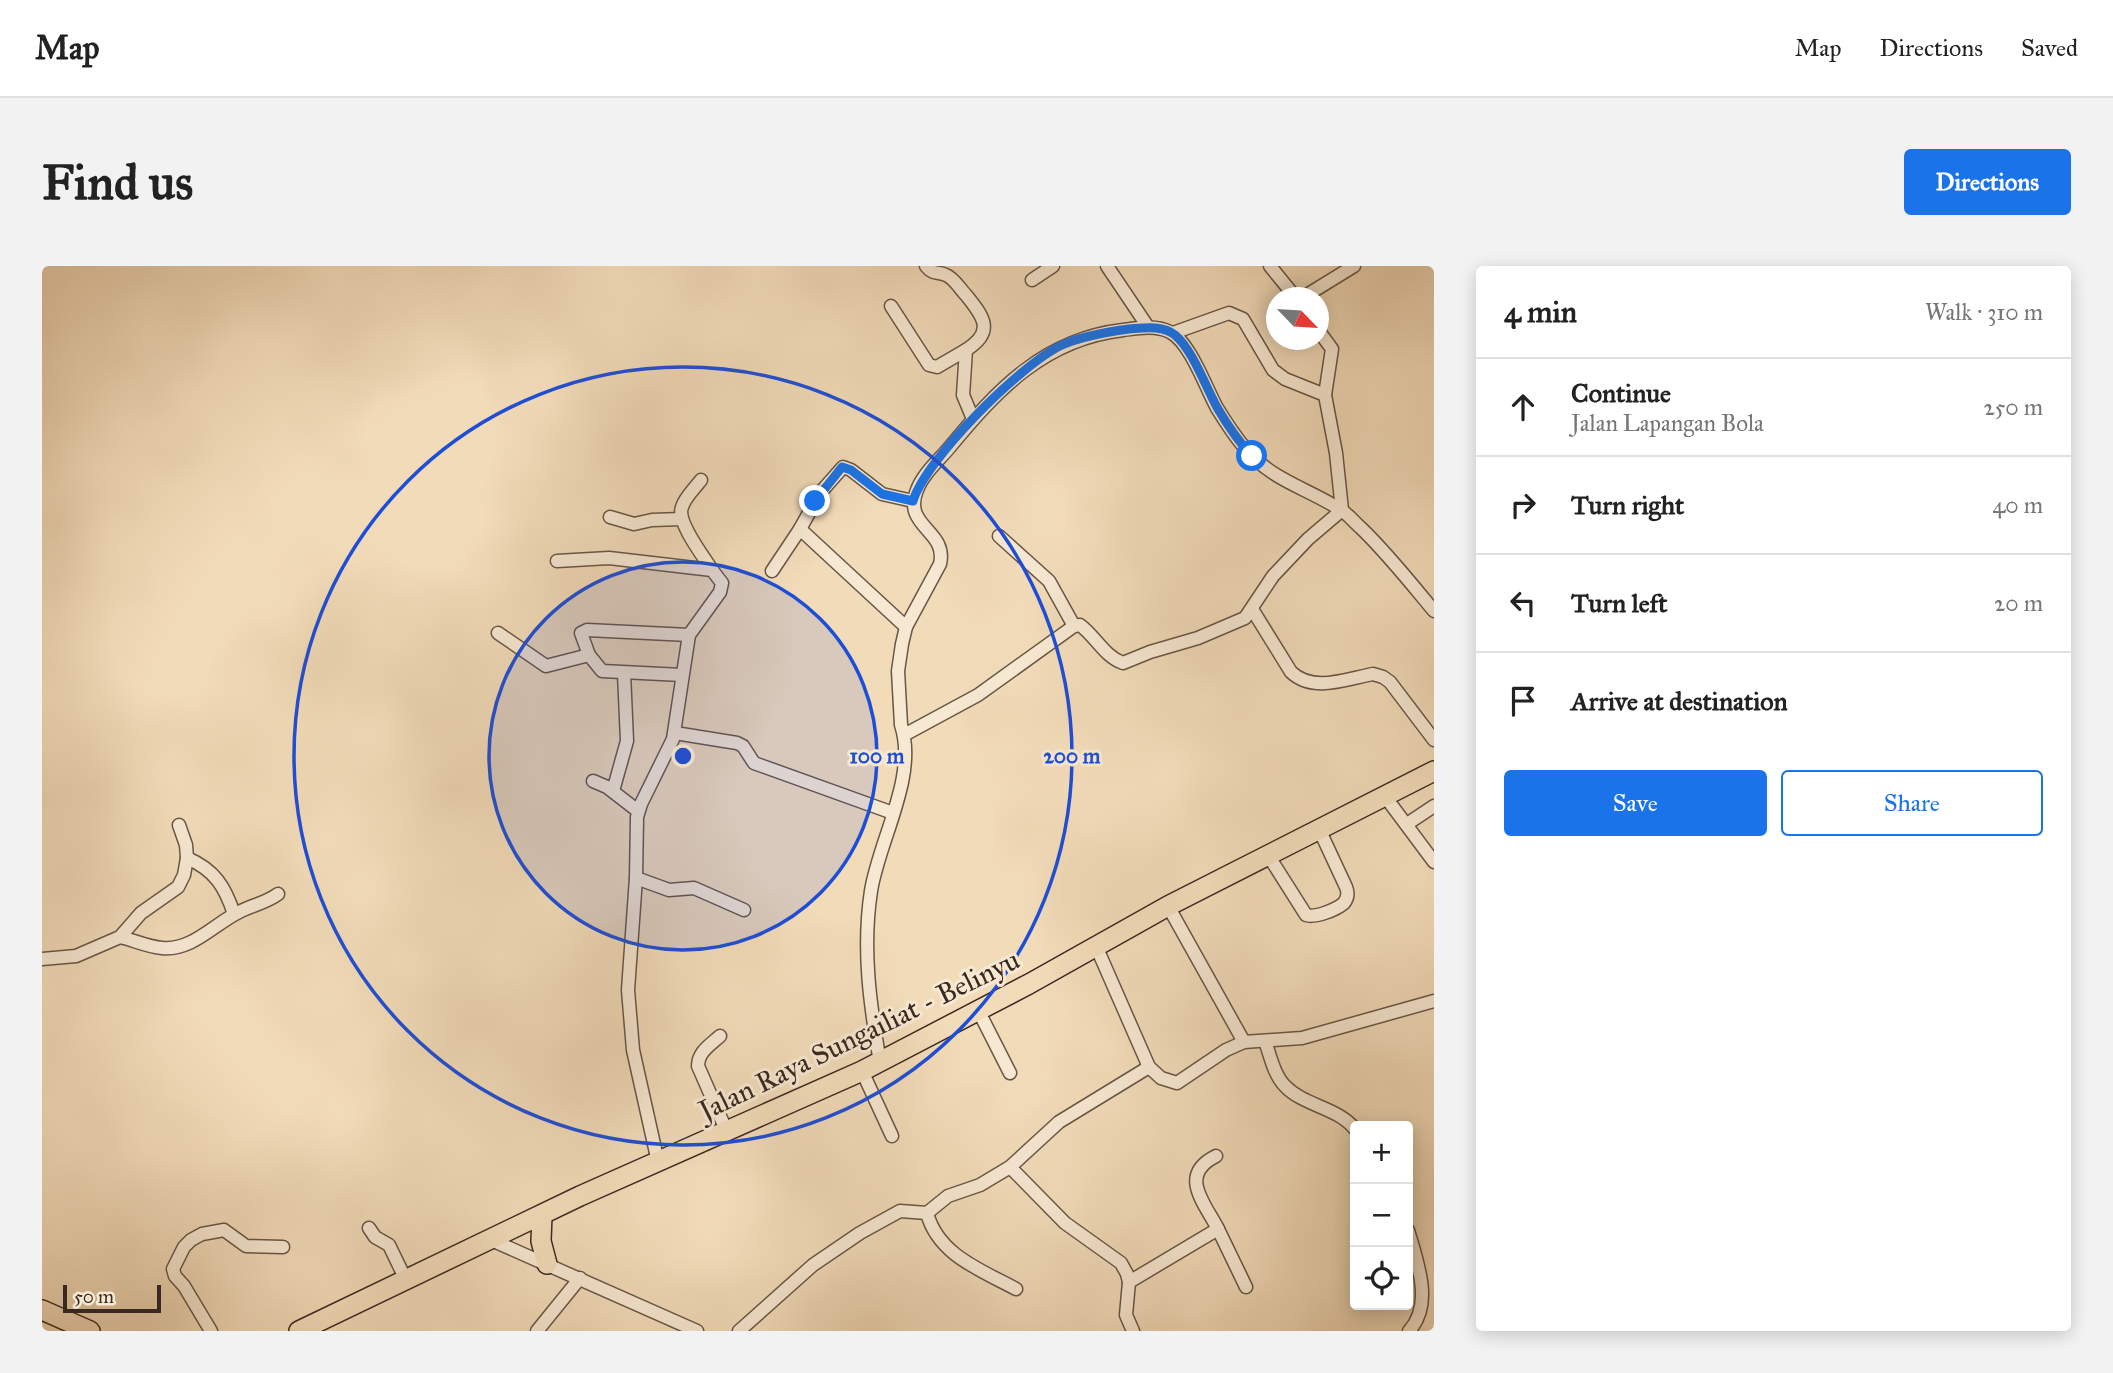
<!DOCTYPE html>
<meta charset="utf-8">
<style>
:root{--surface:#fff;--page:#f2f2f2;--text:#222;--muted:#767676;--line:#e0e0e0;--accent:#1a73e8}
body{margin:0;font-family:"IM FELL Great Primer",serif;background:var(--page);color:var(--text)}
.controls{position:absolute;right:21px;bottom:21px;display:grid;overflow:hidden;border-radius:7px;box-shadow:0 4px 18px #0003}
.controls button{width:63px;height:63px;display:grid;place-items:center;padding:0;border:0;border-bottom:2px solid var(--line);background:var(--surface);color:var(--text);font:35px sans-serif}
.compass{position:absolute;left:1224px;top:21px;width:63px;height:63px;border-radius:50%;background:var(--surface);box-shadow:0 4px 18px #0003;rotate:115deg}
.scale{position:absolute;left:21px;bottom:18px;width:98px;box-sizing:border-box;padding-left:7px;border:4px solid #3a2920;border-top:0;font-size:19px;line-height:24px;white-space:nowrap;color:#3a2920;-webkit-text-stroke:5px #f7e8d2;paint-order:stroke}
.stop{position:absolute;width:21px;height:21px;margin:-16px;border:5px solid #1a73e8;border-radius:50%;background:#fff}
.stop.end{background:#1a73e8;border-color:#fff;box-shadow:0 2px 7px #0008}
.list{margin:0;padding:0;list-style:none}
h2{display:flex;justify-content:space-between;align-items:center;height:91px;margin:0;padding:0 28px;font-size:30px}
h2 small{font-size:23px;font-weight:400;color:var(--muted)}
.list li{display:grid;grid-template-columns:46px 1fr auto;gap:21px;align-items:center;box-sizing:border-box;height:98px;padding:0 28px;border-top:2px solid var(--line)}
.list b{display:block;font-size:26px;white-space:nowrap}
.list p{margin:0;font-size:23px;white-space:nowrap;color:var(--muted)}
.list em{font-size:23px;font-style:normal;color:var(--muted)}
.actions{display:flex;gap:14px;padding:21px 28px}
.actions a{flex:1;padding:16px 0;border:2px solid var(--accent);border-radius:7px;text-align:center;font-size:24px;color:var(--accent)}
.actions .main{background:var(--accent);color:#fff}
.icon{flex:none;width:38px;height:38px;fill:none;stroke:currentColor;stroke-width:2;stroke-linecap:round;stroke-linejoin:round}
.map{position:relative;flex:none;width:1392px;height:1065px;overflow:hidden;border-radius:7px}
header{display:flex;align-items:center;gap:42px;box-sizing:border-box;height:98px;padding:0 35px;background:var(--surface);border-bottom:2px solid var(--line)}
header strong{font-size:33px}
nav{display:flex;gap:38px;margin-inline-start:auto;font-size:24px}
.intro{display:flex;align-items:center;justify-content:space-between;box-sizing:border-box;height:168px;padding:0 42px}
h1{margin:0;font-size:49px}
.button{padding:18px 32px;border-radius:7px;background:var(--accent);color:#fff;font-size:24px;font-weight:700}
main{display:flex;gap:42px;padding:0 42px}
aside{flex:1;background:var(--surface);border-radius:7px;box-shadow:0 4px 18px #0003}
.map>svg:first-child{display:block}
.lines{fill:none;stroke-linecap:round;stroke-linejoin:round}
.minor-casing{stroke:#685646;stroke-width:15}
.highway-casing{stroke:#3a2920;stroke-width:22}
.minor{stroke:#f7e8d2;stroke-width:12}
.highway{stroke:#f2dbb9;stroke-width:19}
.route{stroke:#1a73e8;stroke-width:9}
.ring{fill:none;stroke:#1d4ed8;stroke-width:3.5}
.labels{text-anchor:middle;dominant-baseline:central;stroke-width:6;stroke-linejoin:round;paint-order:stroke}
.street-label{font-size:28px;fill:#3a2920;stroke:#f7e8d2}
.centre{fill:#1d4ed8;stroke:#f7e8d2;stroke-width:3.5}
.ring-label{font-size:21px;text-anchor:middle;font-weight:bold;fill:#1d4ed8;stroke:#f7e8d2;stroke-width:6;stroke-linejoin:round;paint-order:stroke}
</style>
<header>
<strong>Map</strong>
<nav><a>Map</a><a>Directions</a><a>Saved</a></nav>
</header>
<div class="intro"><h1>Find us</h1><a class="button">Directions</a></div>
<main>
<div class="map">
<svg width="1392" height="1065" viewBox="0 0 1392 1065">
<rect width="100%" height="100%" fill="#f2dbb9"/>
<filter id="stains"><feTurbulence type="fractalNoise" baseFrequency=".00286" numOctaves="4"/><feColorMatrix values="0 0 0 0 .2 0 0 0 0 .09 0 0 0 0 .02 0 0 0 .5 -.17"/></filter>
<radialGradient id="worn" r=".72"><stop offset=".6" stop-color="#630" stop-opacity="0"/><stop offset="1" stop-color="#630" stop-opacity=".3"/></radialGradient>
<g class="lines">
<defs>
<g id="minor">
<path d="M884,0C891,9 895,5 904,9C912,12 918,23 924,29C942,51 953,66 924,84L921,129L931,153"/>
<path d="M1065,0L1106,61"/>
<path d="M1228,0L1254,32"/>
<path d="M990,14L1011,0"/>
<path d="M1260,32L1312,0"/>
<path d="M849,40L887,99L895,101L924,84"/>
<path d="M1276,64L1290,83L1283,129L1294,187L1300,244"/>
<path d="M1131,67L1187,47L1201,53L1231,104L1243,113L1283,129"/>
<path d="M659,214C653,222 643,231 640,241C634,256 662,291 670,304"/>
<path d="M568,251L592,258L610,254L640,253"/>
<path d="M758,263L778,227L801,201L809,204L840,228L871,235"/>
<path d="M957,270L1007,315L1032,360"/>
<path d="M515,295L567,292L670,304L680,317L678,326L647,369L631,473L599,538L595,551L594,612L586,724L591,784L616,896"/>
<path d="M730,305L758,263L864,361"/>
<path d="M1210,343L1249,406C1271,427 1304,413 1331,408L1341,411L1348,416L1392,474"/>
<path d="M456,367L504,400L547,389"/>
<path d="M640,409L560,405L547,389L539,367L545,364L647,369"/>
<path d="M633,467L695,477L701,480L712,497L851,547"/>
<path d="M862,469L936,429L1032,360L1038,359C1053,370 1063,391 1081,397L1108,386L1156,372L1203,352L1231,310L1266,273L1300,244"/>
<path d="M551,515L565,521L596,545"/>
<path d="M571,525L585,475L582,407"/>
<path d="M1342,529L1392,596"/>
<path d="M1365,558L1392,540"/>
<path d="M1226,589L1264,649C1273,652 1294,644 1302,637C1306,632 1306,626 1304,621L1277,563"/>
<path d="M145,592C173,604 183,621 192,648"/>
<path d="M594,612L627,624L652,622L702,644"/>
<path d="M1126,640L1202,776"/>
<path d="M78,671C91,674 106,681 120,682C150,685 172,658 197,646C210,639 224,637 236,628"/>
<path d="M1054,680L1107,801L1119,812L1135,817L1184,784L1202,776L1260,772L1392,735"/>
<path d="M0,693L34,690L78,671L99,647L136,621L142,609L145,592L144,579L137,559"/>
<path d="M936,744L968,807"/>
<path d="M678,770C668,779 656,786 656,800L685,866"/>
<path d="M1223,775C1228,789 1232,809 1243,820C1262,840 1295,841 1313,863"/>
<path d="M838,796C828,739 820,683 829,625C837,574 876,510 859,459L856,405L860,378L864,361L898,298C906,264 860,261 875,224C881,208 896,195 907,182C955,124 1002,73 1081,64C1097,62 1113,59 1128,66C1148,76 1164,122 1175,142C1183,155 1192,169 1202,181C1231,216 1264,221 1299,244C1306,248 1312,256 1319,262C1345,287 1368,316 1392,345"/>
<path d="M820,805L850,870"/>
<path d="M968,901L1023,957L1079,997L1085,1008L1087,1016L1084,1049L1091,1065"/>
<path d="M885,947C896,989 939,1004 974,1023"/>
<path d="M327,962L333,971L347,979L363,1012"/>
<path d="M1176,963L1204,1021"/>
<path d="M1366,964C1375,996 1392,1038 1367,1065"/>
<path d="M447,973L655,1065"/>
<path d="M1087,1016L1176,963C1162,936 1136,909 1174,890"/>
<path d="M169,1065L142,1020L133,1010L131,1003L142,981L149,974L160,968L182,964L204,980L241,981"/>
<path d="M495,1065L538,1012"/>
<path d="M697,1065L771,999L818,967L858,945L885,947L906,930L938,919L968,901L1017,856L1107,801"/>
</g>
<g id="highway">
<path d="M500,949L499,975L505,998"/>
<path d="M0,1044L48,1065"/>
<path d="M257,1065L538,930L820,805L987,718L1126,640L1392,505"/>
</g>
</defs>
<use href="#minor" class="minor-casing"/>
<use href="#highway" class="highway-casing"/>
<use href="#minor" class="minor"/>
<use href="#highway" class="highway"/>
</g>
<g class="lines">
<path class="route" d="M773,235L800,201L809,204L840,228L871,235C884,193 979,98 1020,79C1040,70 1065,66 1087,63C1102,62 1120,59 1133,69C1151,84 1164,122 1176,143C1186,160 1197,176 1210,190"/>
</g>
<circle cx="641" cy="490" r="194" fill="#1d4ed8" fill-opacity=".12"/>
<g class="ring">
<circle cx="641" cy="490" r="194"/>
<circle cx="641" cy="490" r="389"/>
</g>
<g class="labels">
<g class="street-label">
<text transform="translate(817 769) rotate(-26)">Jalan Raya Sungailiat - Belinyu</text>
</g>
</g>
<circle cx="641" cy="490" r="10" class="centre"/>
<g class="ring-label">
<text x="835" y="497">100 m</text>
<text x="1030" y="497">200 m</text>
</g>
<rect width="100%" height="100%" filter="url(#stains)"/>
<rect width="100%" height="100%" fill="url(#worn)"/>
</svg>
<div class="controls">
<button>+</button>
<button>−</button>
<button><svg class="icon" aria-label="locate" viewBox="0 0 24 24"><circle cx="12" cy="12" r="6"/><path d="M12 2v4M12 18v4M2 12h4M18 12h4"/></svg></button>
</div>
<svg class="compass" viewBox="-18 -18 36 36"><path d="M0-13l5 13h-10z" fill="#e53935"/><path d="M0 13l5-13h-10z" fill="#767676"/></svg>
<div class="scale">50 m</div>
<div class="stop" style="left:1210px;top:190px"></div>
<div class="stop end" style="left:773px;top:235px"></div>
</div>
<aside>
<h2>4 min<small>Walk · 310 m</small></h2>
<ul class="list">
<li><svg class="icon" aria-label="ahead" viewBox="0 0 24 24"><path d="M12 20V5M6 11l6-6 6 6"/></svg><div><b>Continue</b><p>Jalan Lapangan Bola</p></div><em>250 m</em></li>
<li><svg class="icon" aria-label="right" viewBox="0 0 24 24"><path d="M7 20v-9h11M14 6l5 5-5 5"/></svg><div><b>Turn right</b></div><em>40 m</em></li>
<li><svg class="icon" aria-label="left" viewBox="0 0 24 24"><path d="M17 20v-9H6M10 6l-5 5 5 5"/></svg><div><b>Turn left</b></div><em>20 m</em></li>
<li><svg class="icon" aria-label="arrive" viewBox="0 0 24 24"><path d="M6 21V4h12l-3 4 3 4H6"/></svg><div><b>Arrive at destination</b></div></li>
</ul>
<div class="actions"><a class="main">Save</a><a>Share</a></div>
</aside>
</main>
